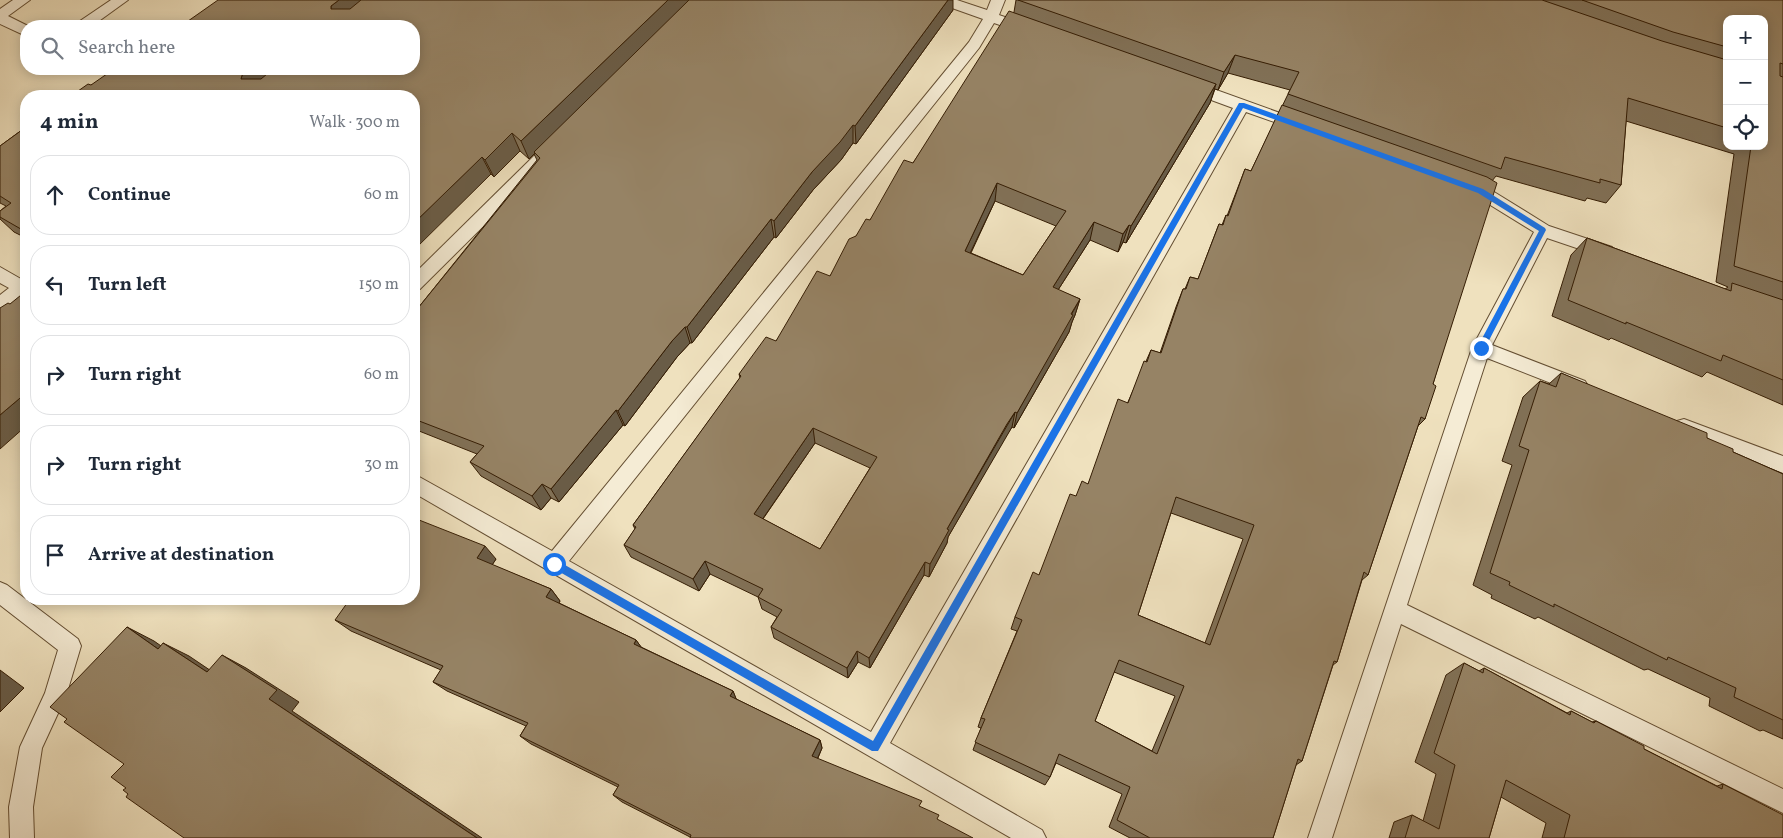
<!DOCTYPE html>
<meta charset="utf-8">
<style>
:root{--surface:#fff;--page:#f2f2f3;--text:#1f2937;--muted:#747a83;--line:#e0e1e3}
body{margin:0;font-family:Vollkorn,serif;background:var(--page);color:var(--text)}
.controls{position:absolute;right:15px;top:15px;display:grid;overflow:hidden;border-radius:10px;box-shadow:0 2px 12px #0003}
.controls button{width:45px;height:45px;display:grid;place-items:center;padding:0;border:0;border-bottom:1px solid var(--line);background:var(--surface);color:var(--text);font:25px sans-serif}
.stop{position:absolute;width:15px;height:15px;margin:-11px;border:4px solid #1a73e8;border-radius:50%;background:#fff}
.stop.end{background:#1a73e8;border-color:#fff;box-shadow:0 1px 5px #0008}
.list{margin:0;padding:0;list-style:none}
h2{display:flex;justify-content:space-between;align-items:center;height:65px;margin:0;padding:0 20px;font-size:21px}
h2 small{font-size:16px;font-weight:400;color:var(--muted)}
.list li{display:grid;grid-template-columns:32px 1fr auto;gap:15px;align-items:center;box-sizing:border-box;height:80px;margin:0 10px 10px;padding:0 10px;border:1px solid var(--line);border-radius:20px}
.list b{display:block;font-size:19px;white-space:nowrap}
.list em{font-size:16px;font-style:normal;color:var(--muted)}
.icon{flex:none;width:28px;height:28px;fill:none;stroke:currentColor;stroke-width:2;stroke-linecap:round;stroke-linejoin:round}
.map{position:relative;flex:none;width:1783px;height:838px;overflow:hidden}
.search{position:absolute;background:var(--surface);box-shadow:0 2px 12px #0003;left:20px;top:20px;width:400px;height:55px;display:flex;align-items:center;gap:12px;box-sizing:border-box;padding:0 18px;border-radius:20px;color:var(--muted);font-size:19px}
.panel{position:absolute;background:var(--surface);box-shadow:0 2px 12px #0003;left:20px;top:90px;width:400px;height:515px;border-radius:20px}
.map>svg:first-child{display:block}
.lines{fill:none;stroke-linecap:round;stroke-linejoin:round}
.service-casing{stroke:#644e32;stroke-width:2}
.service{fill:#f5ecd5;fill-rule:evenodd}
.wall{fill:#817157;stroke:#351d04;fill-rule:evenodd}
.shaded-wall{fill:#695c47;stroke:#351d04}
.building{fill:#968365;stroke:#351d04;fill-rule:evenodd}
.route{fill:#1a73e8}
</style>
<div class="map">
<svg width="1783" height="838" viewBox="0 0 1783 838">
<rect width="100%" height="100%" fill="#efe1be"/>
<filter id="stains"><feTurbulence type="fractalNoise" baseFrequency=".004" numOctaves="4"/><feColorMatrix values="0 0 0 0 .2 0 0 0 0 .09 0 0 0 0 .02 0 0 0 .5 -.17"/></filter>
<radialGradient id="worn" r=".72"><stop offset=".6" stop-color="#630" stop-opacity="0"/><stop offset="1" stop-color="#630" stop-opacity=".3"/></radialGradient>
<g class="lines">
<defs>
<g id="service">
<path d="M13,0H30L8,16L28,26H26V36L0,24V9Z"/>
<path d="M111,0H128L92,26H75L77,23Z"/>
<path d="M936,0H957L987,10L991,0H1005L999,15L1031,26L1033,29L1031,32L1026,34L994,23L979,48L569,561L871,732L1233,108L1184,90L1182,86L1184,82L1189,81L1194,82L1305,122L1308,126L1305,130L1300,131L1246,112L890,743L1042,830L1046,838H1011L414,493V474L552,551L969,42L983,19L938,3Z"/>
<path d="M546,148L552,150L554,154L552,158L420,289L414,291V274L540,150Z"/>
<path d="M1469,181L1486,187L1549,226L1612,247L1614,252L1612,257L1606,258L1547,238L1492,345L1585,381L1588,386L1585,391L1579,394L1487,358L1407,605L1783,789V813L1401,624L1332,838H1308L1472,348L1534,232L1474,195L1463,191L1461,187L1463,183Z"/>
<path d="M0,267L21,279L26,277V294L6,310L0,312V295L9,288L0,283Z"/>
<path d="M1684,419L1783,456V473L1677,433L1675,427L1677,421Z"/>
<path d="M0,582L7,585L78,639L81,646L66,696L42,748L33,807L34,838H10L9,807L20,747L45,693L58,650L0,605Z"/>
</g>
</defs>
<use href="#service" class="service-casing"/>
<use href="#service" class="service"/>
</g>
<g class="wall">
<path d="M1016,0H1783V405L1707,372L1702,377L1611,338L1609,340L1552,316L1571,255L1587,238L1725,289L1728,287L1716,282L1734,154L1626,121L1621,185L1606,203L1587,198L1585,201L1496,176L1492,181L1433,384L1425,419L1418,426L1368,575L1362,580L1337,662L1333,665L1302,761L1296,765L1273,838H1130L1109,827L1122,794L1056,763L1050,777L1045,785L973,750L981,728L978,727L981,718L1017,631L1011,629L1015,617L1039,575L1076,496L1088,484L1128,402L1151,350L1160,353L1176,307L1183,289H1185L1190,277L1198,279L1219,224L1222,225L1226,215L1227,216L1245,169L1251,171L1290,90L1228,73L1218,90L1215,89L1210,103L1126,243L1123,242L1118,252L1090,240L1058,290L1080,299L1075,315L1072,322L1069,332L1014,428L1012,427L1004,439L948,537L947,543L929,577L924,575L870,668L858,662L848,678L774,638L771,627L777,617L762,609L758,597L710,574L699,591L631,557L624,545L635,529L633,525L740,378L739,374L776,341L830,276L856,236L870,220L913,163L1014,12ZM1727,19H1764V146H1727ZM995,201L1056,226L1023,275L971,253ZM815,443L870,468L820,549L763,519ZM1171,513L1243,539L1205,643L1138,615ZM1114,672L1175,696L1152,751L1095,721Z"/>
<path d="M953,10L856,144L853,143L841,160L813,190L776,238L774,237L692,343H690L677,357L625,426L623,425L559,502L551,498L541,510L481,476L470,462L477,454L414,429V313L537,160L534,154L529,159L520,151L494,177L414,96L91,85L414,69Z"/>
<path d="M26,127V238L14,232L0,219V211L6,206L0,203V146Z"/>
<path d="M1561,373L1707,438L1733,452L1783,474V739L1763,730L1760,731L1709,706L1710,698L1648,669L1644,670L1538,617L1535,619L1491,598L1492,595L1473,585L1512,465L1502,461L1523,397L1540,381L1549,384Z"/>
<path d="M496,559L492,565L551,589L560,601L559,603L636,640L641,647L733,691L736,699L820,740L822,748L818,758L690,837L622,802L613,795L618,787L531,744L520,736L526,726L447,691L433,682L441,670L351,631L335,620Z"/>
<path d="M1464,663L1479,671L1484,668L1567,713L1571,711L1592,722L1596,721L1644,749L1717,786L1723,784L1783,838H1542L1546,823L1501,797L1489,838H1389L1394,822L1412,815L1423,821L1436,774L1415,762L1446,675Z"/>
</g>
<g class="shaded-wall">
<path d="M339,0H371L342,25L331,9V6Z"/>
<path d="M668,0H691L529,159L521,141Z"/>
<path d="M948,0H953V10L856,144L855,126Z"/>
<path d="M1235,55L1228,73L1218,90L1224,72Z"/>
<path d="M248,69H284L254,96L241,79L243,72Z"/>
<path d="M1216,84L1210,103L1126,243L1131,226Z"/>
<path d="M853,125V143L841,160L813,190L776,238L774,221L812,172Z"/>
<path d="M512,133L520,151L494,177L485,160Z"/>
<path d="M482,157L491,174L414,250V223Z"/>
<path d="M997,183L995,201L963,268L965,251Z"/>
<path d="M771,219L774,237L692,343L687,327Z"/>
<path d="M1094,222L1090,240L1049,304L1053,287Z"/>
<path d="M1129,225L1123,242L1118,252L1123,234Z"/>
<path d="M1080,299L1075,315L1072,322L1069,332L1014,428L1017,413Z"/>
<path d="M685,327L690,343L677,357L625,426L618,411L672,341Z"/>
<path d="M26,393V426L0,449V415Z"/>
<path d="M616,410L623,425L559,502L551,489Z"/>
<path d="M1015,412L1012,427L948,537L947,543L929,577L930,564L947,529Z"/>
<path d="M813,428L815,443L757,527L754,514Z"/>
<path d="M542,484L551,498L541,510L532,496Z"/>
<path d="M485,546L496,559L488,571L477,558Z"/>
<path d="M705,561L710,574L699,591L693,579Z"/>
<path d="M925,562L924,575L870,668L869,658Z"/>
<path d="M551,589L560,601L555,609L546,597Z"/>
<path d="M127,627L154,641L184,662L158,649Z"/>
<path d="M636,640L644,651L634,644Z"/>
<path d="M163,643L189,656L232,685L207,672Z"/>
<path d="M857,651L858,662L848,678L847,668Z"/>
<path d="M222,655L246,668L299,702L292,711L482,838H477L269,699Z"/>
<path d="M0,670L24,688L0,712Z"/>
<path d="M733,691L737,701L730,696Z"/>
<path d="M820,740L822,748L815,764L812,756Z"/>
</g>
<g class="building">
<path d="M218,0H339L331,6V9H350L361,0H668L521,141L512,133L485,160L482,157L414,223V96H71L88,84L91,85L114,69H248L243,72L241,79H261L273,69H414V26H181Z"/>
<path d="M689,0H948L855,126L853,125L840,142L812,172L774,221L771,219L687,327H685L672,341L618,411L616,410L551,489L542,484L532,496L470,462L484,446L414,419V313L540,158L534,152Z"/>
<path d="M1018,0H1542L1662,41L1727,60V128L1628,98L1621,185L1600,179V183L1505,157L1501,169L1288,94L1299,72L1235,55L1224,72Z"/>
<path d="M1582,0H1783V64L1780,63V76L1783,77V282L1734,266L1751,146H1764V19H1727V47L1673,32Z"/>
<path d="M1009,11L1216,84L1131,226L1129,225L1123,234L1094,222L1053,287L1080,299L1071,314L1073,315L1017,413L1015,412L1007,424L947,529L949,530L930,564L925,562L869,658L857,651L847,668L771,627L782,610L758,597L763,589L705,561L693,579L624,545L636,527L633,525L741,376L739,374L766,337L776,341L817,271L830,276L849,239L856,236L866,219L870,220L904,160L913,163ZM997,183L1066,211L1023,275L965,251ZM813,428L877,457L820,549L754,514Z"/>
<path d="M1282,105L1487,177L1497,183L1433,384L1436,386L1425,419L1421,417L1368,575L1364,572L1337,662L1334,661L1302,761L1298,759L1273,838H1150L1117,820L1130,787L1059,754L1050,777L975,742L985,719L981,718L1022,620L1015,617L1033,572L1039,575L1070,494L1076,496L1082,481L1088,484L1118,399L1128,403L1144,361L1147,362L1151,350L1161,353L1183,289H1186L1190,277L1198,279L1219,224L1223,225L1226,215L1228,216L1245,169L1251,171ZM1176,497L1254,525L1210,645L1138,615ZM1119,660L1184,686L1157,754L1095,721Z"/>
<path d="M26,127V232L0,217V211L11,203L0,196V146Z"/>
<path d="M1587,238L1731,291L1732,283L1783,300V380L1723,355L1721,361L1626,322V324L1568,300Z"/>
<path d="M26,291V393L0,415V308L8,303L10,304Z"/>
<path d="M1561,373L1707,433V438L1733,449V452L1783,474V720L1734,697L1736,688L1668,657L1667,660L1554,604V607L1509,585L1510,582L1490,573L1529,450L1519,446L1540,381L1556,387Z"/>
<path d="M414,518L485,546L477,558L551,589L546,597L636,640L634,644L733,691L730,696L820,740L812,756L922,801L919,806L939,815L937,819L973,838H690L691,835L613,795L619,785L520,736L528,723L433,682L443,666L335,620L350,599H414Z"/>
<path d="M127,627L158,649L163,643L207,672L222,655L277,690L269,699L477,838H184L126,797L128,794L123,790L126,788L111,777L124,764L64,722L67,719L50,707Z"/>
<path d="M1464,663L1483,673L1484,668L1570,715L1571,711L1594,723L1596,721L1644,746V749L1722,789L1723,784L1783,815V838H1564L1570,815L1506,780L1489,838H1405L1412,815L1439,829L1455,765L1434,753Z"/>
</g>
<path class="route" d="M1239,103H1244L1483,189L1545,228L1546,230L1484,350H1478L1477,348L1539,231L1478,193L1243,108L878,751H872L551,567V561H558L873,741Z"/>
<rect width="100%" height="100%" filter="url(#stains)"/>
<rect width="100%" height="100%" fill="url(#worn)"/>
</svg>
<div class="controls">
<button>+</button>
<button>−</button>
<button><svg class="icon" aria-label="locate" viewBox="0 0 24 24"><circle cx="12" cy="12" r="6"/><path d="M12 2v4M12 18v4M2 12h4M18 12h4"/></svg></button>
</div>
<div class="stop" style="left:554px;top:564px"></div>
<div class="stop end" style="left:1481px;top:348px"></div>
<div class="search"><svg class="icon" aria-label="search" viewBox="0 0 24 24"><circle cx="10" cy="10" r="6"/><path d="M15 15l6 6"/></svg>Search here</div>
<section class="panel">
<h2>4 min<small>Walk · 300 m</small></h2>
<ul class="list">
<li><svg class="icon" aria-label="ahead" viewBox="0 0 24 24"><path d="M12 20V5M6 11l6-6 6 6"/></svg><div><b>Continue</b></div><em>60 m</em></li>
<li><svg class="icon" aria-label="left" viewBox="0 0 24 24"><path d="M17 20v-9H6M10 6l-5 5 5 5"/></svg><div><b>Turn left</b></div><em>150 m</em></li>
<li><svg class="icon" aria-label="right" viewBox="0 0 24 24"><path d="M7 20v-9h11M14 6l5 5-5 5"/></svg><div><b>Turn right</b></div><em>60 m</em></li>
<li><svg class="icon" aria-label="right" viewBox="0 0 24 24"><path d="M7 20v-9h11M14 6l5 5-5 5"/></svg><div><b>Turn right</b></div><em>30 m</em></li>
<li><svg class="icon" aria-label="arrive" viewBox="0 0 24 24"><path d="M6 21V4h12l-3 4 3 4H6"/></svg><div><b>Arrive at destination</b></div></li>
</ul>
</section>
</div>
